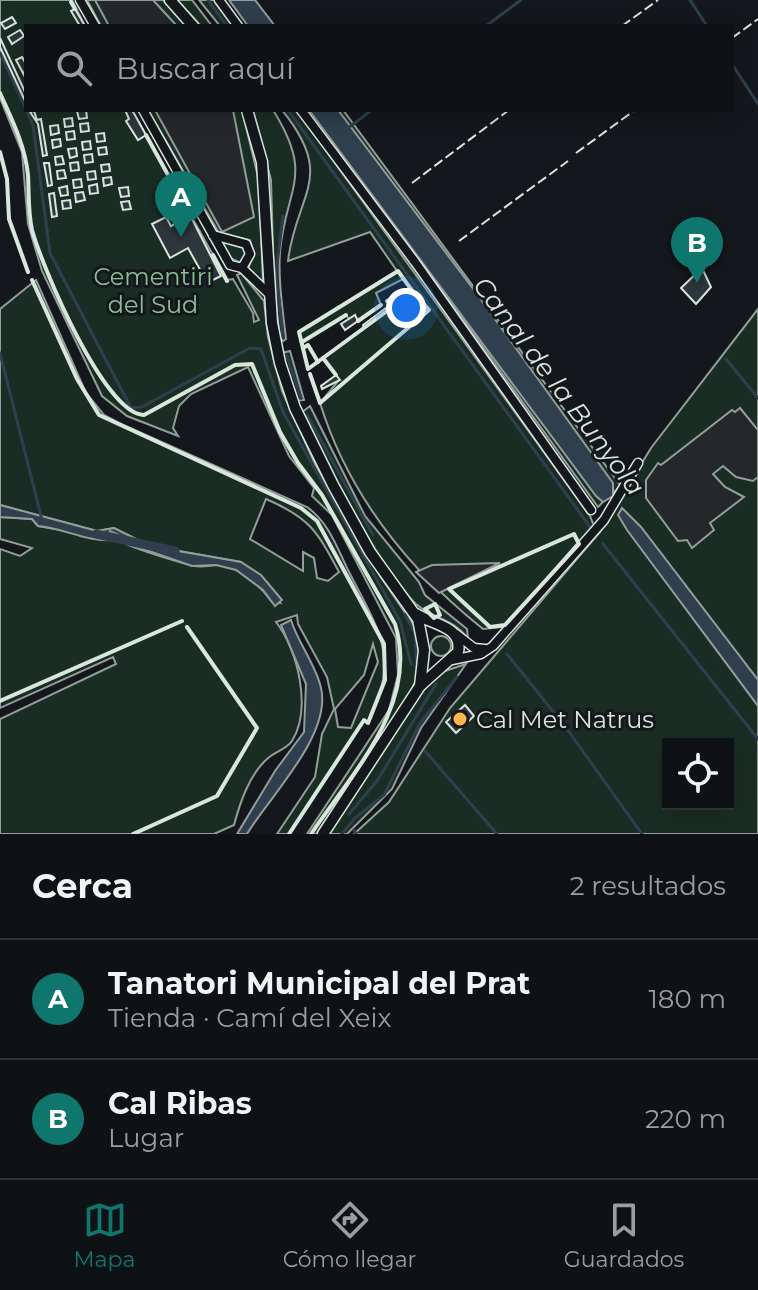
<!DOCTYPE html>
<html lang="es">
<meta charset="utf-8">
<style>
:root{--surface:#0f1215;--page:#181b1e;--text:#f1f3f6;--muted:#9b9ea0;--line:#2f3234;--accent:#0f766e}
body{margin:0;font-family:Montserrat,sans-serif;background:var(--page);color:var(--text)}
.controls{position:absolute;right:24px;bottom:24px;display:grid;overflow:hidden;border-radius:0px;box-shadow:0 4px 20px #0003}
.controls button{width:72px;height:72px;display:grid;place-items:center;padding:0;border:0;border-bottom:2px solid var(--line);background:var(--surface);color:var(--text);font:40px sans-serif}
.you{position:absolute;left:406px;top:308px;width:28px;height:28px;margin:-20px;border:6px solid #fff;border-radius:50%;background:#1a73e8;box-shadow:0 0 0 12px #1a73e833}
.badge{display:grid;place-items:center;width:52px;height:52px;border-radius:50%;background:var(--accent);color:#fff;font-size:26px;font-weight:700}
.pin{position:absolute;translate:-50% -66px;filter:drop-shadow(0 2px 4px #0008)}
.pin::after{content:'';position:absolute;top:42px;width:28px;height:24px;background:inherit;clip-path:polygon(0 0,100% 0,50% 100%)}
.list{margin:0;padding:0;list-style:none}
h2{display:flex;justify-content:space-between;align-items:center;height:104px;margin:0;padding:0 32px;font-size:34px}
h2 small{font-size:26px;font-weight:400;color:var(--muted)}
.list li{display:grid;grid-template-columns:52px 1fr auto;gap:24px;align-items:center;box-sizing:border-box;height:120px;padding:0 32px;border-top:2px solid var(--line)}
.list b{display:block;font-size:30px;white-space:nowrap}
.list p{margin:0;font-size:26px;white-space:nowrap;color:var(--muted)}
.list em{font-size:26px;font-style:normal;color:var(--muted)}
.icon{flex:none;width:44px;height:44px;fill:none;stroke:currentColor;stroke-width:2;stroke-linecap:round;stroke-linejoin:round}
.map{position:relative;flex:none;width:758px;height:834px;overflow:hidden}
.search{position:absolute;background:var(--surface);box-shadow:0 4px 20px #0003;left:24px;right:24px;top:24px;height:88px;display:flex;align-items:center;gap:20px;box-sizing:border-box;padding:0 28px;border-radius:0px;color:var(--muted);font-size:30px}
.sheet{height:344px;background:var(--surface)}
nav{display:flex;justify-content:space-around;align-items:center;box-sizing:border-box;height:112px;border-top:2px solid var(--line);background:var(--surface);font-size:22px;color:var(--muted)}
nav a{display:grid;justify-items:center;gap:4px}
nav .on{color:var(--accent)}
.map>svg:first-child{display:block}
.green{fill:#1a2d24;stroke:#939e99;stroke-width:2;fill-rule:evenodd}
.parking{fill:#24282b;stroke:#939e99;stroke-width:2}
.water{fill:#2f3f4d;stroke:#939e99;stroke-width:2}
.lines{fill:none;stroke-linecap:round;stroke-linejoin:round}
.stream{stroke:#2f3f4d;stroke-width:3}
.canal{stroke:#2f3f4d;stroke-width:9}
.building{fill:#2c363c;stroke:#d8e6dc;stroke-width:2}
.minor-casing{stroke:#d8e6dc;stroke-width:11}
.tertiary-casing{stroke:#d8e6dc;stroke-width:13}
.minor{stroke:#14181c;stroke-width:8}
.tertiary{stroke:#14181c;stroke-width:10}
.fence{stroke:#d8e6dc;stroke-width:2;stroke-dasharray:10 4;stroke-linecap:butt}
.wall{stroke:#d8e6dc;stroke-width:4}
.poi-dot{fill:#ffb74d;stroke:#14181c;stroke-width:3}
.labels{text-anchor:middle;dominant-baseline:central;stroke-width:6;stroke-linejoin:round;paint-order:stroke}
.park-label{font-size:24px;fill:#8ac095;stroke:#14181c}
.poi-label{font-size:24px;fill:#d8e6dc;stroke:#14181c;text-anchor:start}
.water-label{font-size:26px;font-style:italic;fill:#d8e6dc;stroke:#14181c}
</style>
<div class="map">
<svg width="758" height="834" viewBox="0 0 758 834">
<rect width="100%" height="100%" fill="#14181c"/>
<g class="green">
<path d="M0,0H72L85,26H26V110H132L227,280L233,279L253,313L254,322L259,320L237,275L241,273L264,301L268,337L282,391L315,464L380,576L419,633L417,678L410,693L316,834H307L389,710L398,675L396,638L332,515L312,496L314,488L289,456L248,367L191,394L179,406L173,428L178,436L127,416L102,396L42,271L28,224L22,152L0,98Z"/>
<path d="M87,0H163L186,26H101Z"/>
<path d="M177,0H192L212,26H201Z"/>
<path d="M199,0H214L233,26H220Z"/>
<path d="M148,110H242L259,181L263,283L248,269L254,253L250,240L219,233Z"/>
<path d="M253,110H273C315,177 286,186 280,252C278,281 283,311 286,339L283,341L280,338L274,289L271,180Z"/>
<path d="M282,110H295L314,134L590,516L594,526L590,532L502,627L483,629C408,569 349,496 320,403L339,380L323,358L413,292L403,279L376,293L381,305L358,321L355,316L349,319L346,315L302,342L299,332L397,271L370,232L288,261C296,193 337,178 282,110Z"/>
<path d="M306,110H314L600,495L603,502L598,507L424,265Z"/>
<path d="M333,110H343L620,485L615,492Z"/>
<path d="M221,241L244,248L247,255L241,263L230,258Z"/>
<path d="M36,280L86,393L104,415L119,423L307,507C328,522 336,545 347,568C377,628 402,656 368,723L364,721L289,834H277L315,777L322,734L334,709L327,677L298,624L297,615L276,622C298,650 312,709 292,741C287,749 274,752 267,759C249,775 240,803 234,825L214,834H0V719L116,664L113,657L0,708V549L20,556L32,548L0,539V517L32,519L38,526L107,538L110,531L119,535L117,540C140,551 166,558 190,565C199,568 206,566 215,565C238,564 260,585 272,602L280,603L241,562L150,546L114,528L97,531L0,505V309ZM266,499C310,518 317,531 339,572L328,581L317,578L314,558L303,552V571L250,539ZM373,644L378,662L351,728L338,727L335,709L364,675Z"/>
<path d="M758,309V834H354L389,802L450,708L600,532L651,448ZM668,744H728V804H668Z"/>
<path d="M290,351L304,400L296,401L282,353Z"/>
<path d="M310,406L365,516L419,582L425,595L467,629L468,639C452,616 427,619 410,598C365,543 334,476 301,413Z"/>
<circle cx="441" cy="646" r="10"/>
<path d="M466,664L421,728L392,789L347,834H329L428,683L442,672Z"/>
</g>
<g class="parking">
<path d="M95,0H153L177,26H109Z"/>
<path d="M155,110H233L254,217L222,232Z"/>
<path d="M740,408L758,430V477L753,481L736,477L723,466L713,474L725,487L744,497L710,523L714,530L692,548L687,540L678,541L646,498V480L658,463L661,465L732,410L735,412Z"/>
<path d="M500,563L439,593L416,572L432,565Z"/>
</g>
<g class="water">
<path d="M229,0H255L275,26H248Z"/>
<path d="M309,110H338L474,290L613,483V496L603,502L596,496Z"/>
<path d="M0,505L97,531L114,528L150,546L241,562L261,575L282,600L275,606L263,590L236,570L216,565L192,566L117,540L119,535L110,531L107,537L112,540C86,542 64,528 38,526L32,519L0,517Z"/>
<path d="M622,508L641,527L758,680V706L627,530L618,515Z"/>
<path d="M291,620C298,643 316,665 321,688C332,735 269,797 247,834H237L275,771L304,732L306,684L281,625Z"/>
</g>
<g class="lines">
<g class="stream">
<path d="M208,0L227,26"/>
<path d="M690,0L707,26"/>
<path d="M486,26L521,0"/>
<path d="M0,53L26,109"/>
<path d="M732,64L758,104"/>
<path d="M26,110L33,125L50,253L131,408L142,407L250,348L261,349L283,412L400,621L411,664"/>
<path d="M288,110L590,527"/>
<path d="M348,128L372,110"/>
<path d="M283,216L276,273L283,337"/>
<path d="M0,353L42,520"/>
<path d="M287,356L301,398"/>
<path d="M726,359L758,398"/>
<path d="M307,415L373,535"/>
<path d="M603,544L758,739"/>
<path d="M405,614L415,634L417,667"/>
<path d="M507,654L567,729L642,834"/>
<path d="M425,751L497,834"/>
<path d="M349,814L377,781L436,684"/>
<path d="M354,830L356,834"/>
<path d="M342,834L355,818L384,795L420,723L457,677"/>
</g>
<path class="canal" d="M96,534L175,551"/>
</g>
<g class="building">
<path d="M75,9L85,26H80L71,11Z"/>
<path d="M12,17L16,23L5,29L1,23Z"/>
<path d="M20,30L24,36L12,44L8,37Z"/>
<path d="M0,38L26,94V103L0,47Z"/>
<path d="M22,57L26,64L24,75L16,60Z"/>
<path d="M86,110L87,118L79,119L77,111Z"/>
<path d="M125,110H132L146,135L138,140L126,121L129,119Z"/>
<path d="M34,111L37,120L41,119L47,155L43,156L38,124L30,112Z"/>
<path d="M72,118L73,126L65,127L64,119Z"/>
<path d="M88,123L89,131L81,132L80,124Z"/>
<path d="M58,125L59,133L51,135L50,126Z"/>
<path d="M74,131L75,139L67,140L66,132Z"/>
<path d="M104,133L105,141L97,142L96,134Z"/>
<path d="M60,139L61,146L53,148L52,140Z"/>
<path d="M90,141L91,149L83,150L82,142Z"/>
<path d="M106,147L107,154L99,155L98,148Z"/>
<path d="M76,148L77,156L70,158L68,149Z"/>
<path d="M92,154L93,162L85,163L84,155Z"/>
<path d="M62,156L64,164L56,165L55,157Z"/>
<path d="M78,162L79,170L71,171L70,163Z"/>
<path d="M44,163H49L52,185L48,186Z"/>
<path d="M109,164L110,171L102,172L101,165Z"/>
<path d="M64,170L66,178L58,179L57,171Z"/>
<path d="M95,171L96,179L88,180L87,172Z"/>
<path d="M111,177L112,184L104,186L103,178Z"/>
<path d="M81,179L82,187L74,188L73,180Z"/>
<path d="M97,184L98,193L90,194L89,186Z"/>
<path d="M67,186L68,195L61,196L59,188Z"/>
<path d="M128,187L129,196L121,197L119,188Z"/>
<path d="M83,192L85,200L76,202L75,193Z"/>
<path d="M54,193L57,216L52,217L49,194Z"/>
<path d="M70,200L71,208L63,209L62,201Z"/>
<path d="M129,201L131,209L123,210L121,202Z"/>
<path d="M190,215L221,276L213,280L208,272L203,275L188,248L170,258L152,224L166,217L171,226Z"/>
<path d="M702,268L711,287L696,304L681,288Z"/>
<path d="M386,308L388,311L364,328L363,325Z"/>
<path d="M355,315L358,321L345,330L341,324Z"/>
<path d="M336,375L340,380L322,389L321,386Z"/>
<path d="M465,705L474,716L456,733L446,722Z"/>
</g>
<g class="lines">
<defs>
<g id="minor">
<path d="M80,0L95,26"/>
<path d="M219,0L238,26"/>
<path d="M143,110L230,265L242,268L270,295"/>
<path d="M301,110L415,262L591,510"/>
<path d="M213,235L246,244L250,254L242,268"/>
<path d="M456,634L474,648L485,649"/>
<path d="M452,660L481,654L493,646L604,520L638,463"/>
</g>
<g id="tertiary">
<path d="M170,0L193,26"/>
<path d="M247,110L262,162L272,323L280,363L295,408L333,485L370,552L418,619L424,650L420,686"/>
<path d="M323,834L420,686L458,652C463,626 433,625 416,614"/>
</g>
</defs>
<use href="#minor" class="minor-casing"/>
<use href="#tertiary" class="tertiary-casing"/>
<use href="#minor" class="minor"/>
<use href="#tertiary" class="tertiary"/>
<g class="fence">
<path d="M622,26L658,0"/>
<path d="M732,38L758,19"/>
<path d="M576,153L635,110"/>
<path d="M412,183L509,110"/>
<path d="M459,241L568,161"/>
</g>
<g class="wall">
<path d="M71,2L75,9"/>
<path d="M0,93C12,120 25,145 28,175C29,193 28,212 32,230C42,266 104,414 144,415L235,365L252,364L280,432L298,463L322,495L395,624C420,703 353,772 311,834"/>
<path d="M146,135L178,193"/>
<path d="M0,152L7,179L9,219L28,272"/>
<path d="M180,196L190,215"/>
<path d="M213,255L227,281"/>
<path d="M398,271L413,292L308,369L299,332Z"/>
<path d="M32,280L77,379L99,415L301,508L317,521L384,644L385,680L368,723L364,720L289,834"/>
<path d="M387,301L411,289"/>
<path d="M358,321L381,305"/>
<path d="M302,342L346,315"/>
<path d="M303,348L308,345L318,362"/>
<path d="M323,358L336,375"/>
<path d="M310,374L320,403L429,310L413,292"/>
<path d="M574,534L579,544L505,625L490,627L449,589Z"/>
<path d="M435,604L440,615L434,618L425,609Z"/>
<path d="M0,701L182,621"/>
<path d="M133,834L217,796L257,728L187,627"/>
</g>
</g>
<circle class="poi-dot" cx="460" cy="719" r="8"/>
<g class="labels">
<g class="park-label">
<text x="153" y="276">Cementiri<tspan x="153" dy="28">del Sud</tspan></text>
</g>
<g class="poi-label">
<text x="476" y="719">Cal Met Natrus</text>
</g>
<g class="water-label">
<text transform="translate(559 386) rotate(53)">Canal de la Bunyola</text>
</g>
</g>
</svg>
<div class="controls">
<button><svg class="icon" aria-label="locate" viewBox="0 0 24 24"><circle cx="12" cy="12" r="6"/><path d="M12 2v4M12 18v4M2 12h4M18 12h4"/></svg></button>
</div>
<div class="you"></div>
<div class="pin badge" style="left:181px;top:237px">A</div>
<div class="pin badge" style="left:697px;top:283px">B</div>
<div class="search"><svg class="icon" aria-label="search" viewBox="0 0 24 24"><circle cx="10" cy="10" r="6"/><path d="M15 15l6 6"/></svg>Buscar aquí</div>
</div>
<section class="sheet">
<h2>Cerca<small>2 resultados</small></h2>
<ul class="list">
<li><span class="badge">A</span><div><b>Tanatori Municipal del Prat</b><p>Tienda · Camí del Xeix</p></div><em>180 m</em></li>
<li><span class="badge">B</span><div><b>Cal Ribas</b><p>Lugar</p></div><em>220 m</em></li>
</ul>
</section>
<nav>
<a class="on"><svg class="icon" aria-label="map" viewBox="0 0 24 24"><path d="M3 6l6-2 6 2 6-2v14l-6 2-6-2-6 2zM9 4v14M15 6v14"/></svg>Mapa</a>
<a><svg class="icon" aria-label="directions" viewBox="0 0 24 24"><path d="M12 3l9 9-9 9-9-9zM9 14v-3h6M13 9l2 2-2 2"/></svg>Cómo llegar</a>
<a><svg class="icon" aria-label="saved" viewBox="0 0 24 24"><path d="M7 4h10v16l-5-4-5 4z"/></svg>Guardados</a>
</nav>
